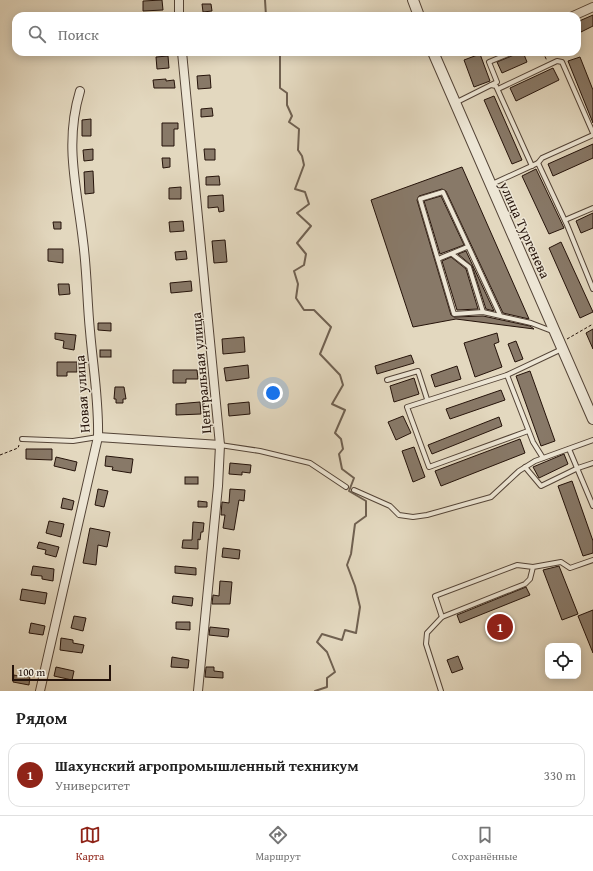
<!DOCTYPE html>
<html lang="ru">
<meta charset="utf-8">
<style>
:root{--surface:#fff;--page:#f2f2f2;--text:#222;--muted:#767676;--line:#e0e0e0;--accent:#8f2418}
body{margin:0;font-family:"Gentium Book Plus",serif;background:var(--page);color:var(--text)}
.controls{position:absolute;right:12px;bottom:12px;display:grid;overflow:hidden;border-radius:8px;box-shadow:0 2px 10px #0003}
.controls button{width:36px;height:36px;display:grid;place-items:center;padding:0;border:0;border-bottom:1px solid var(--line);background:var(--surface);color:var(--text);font:20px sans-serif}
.scale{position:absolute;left:12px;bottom:10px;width:99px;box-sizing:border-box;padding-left:4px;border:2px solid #25130a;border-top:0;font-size:11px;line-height:14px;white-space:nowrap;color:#25130a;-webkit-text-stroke:3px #ede6d5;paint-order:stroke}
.you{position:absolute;left:273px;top:393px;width:14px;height:14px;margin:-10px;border:3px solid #fff;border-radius:50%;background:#1a73e8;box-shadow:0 0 0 6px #1a73e833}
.badge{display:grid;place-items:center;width:26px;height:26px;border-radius:50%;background:var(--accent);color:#fff;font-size:13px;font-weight:700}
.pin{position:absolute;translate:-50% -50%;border:2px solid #fff;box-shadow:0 1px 4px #0006}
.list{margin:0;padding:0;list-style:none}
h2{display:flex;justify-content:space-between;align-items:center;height:52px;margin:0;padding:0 16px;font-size:17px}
h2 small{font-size:13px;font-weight:400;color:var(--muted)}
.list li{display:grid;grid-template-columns:26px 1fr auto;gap:12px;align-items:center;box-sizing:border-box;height:64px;margin:0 8px 8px;padding:0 8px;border:1px solid var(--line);border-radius:12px}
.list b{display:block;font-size:15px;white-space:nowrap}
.list p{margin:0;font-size:13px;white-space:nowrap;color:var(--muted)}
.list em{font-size:13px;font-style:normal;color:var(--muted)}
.icon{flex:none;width:22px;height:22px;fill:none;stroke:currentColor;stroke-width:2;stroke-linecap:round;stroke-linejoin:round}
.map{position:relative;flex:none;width:593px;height:691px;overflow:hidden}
.search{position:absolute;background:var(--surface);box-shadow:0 2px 10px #0003;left:12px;right:12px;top:12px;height:44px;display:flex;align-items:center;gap:10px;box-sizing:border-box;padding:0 14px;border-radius:12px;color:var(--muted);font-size:15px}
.sheet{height:124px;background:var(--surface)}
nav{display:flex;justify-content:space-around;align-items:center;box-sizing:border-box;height:56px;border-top:1px solid var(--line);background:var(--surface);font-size:11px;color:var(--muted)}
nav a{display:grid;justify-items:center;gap:2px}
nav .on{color:var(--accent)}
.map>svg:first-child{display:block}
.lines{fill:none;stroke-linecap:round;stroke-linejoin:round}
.stream{stroke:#706151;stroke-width:2}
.building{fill:#887968;stroke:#25130a}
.service-casing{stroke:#544437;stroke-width:6}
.minor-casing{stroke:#544437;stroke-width:10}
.tertiary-casing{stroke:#544437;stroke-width:12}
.path{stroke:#25130a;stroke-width:1;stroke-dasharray:3 2;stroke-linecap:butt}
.service{stroke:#ede6d5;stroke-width:4}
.minor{stroke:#ede6d5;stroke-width:8}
.tertiary{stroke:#ede6d5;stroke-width:10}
.labels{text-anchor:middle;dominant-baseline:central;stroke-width:3;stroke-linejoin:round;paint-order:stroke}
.street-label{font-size:14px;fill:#25130a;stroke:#ede6d5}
</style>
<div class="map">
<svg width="593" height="691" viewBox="0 0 593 691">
<rect width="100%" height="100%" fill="#e3d8bf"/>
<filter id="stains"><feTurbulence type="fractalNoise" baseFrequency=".005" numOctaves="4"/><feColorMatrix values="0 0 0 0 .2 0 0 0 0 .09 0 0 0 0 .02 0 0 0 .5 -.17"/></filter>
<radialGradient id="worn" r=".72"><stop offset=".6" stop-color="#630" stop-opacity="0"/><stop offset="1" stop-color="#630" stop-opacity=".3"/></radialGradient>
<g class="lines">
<g class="stream">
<path d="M265,0L266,16"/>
<path d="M280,52V88L287,93V105L292,116L289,122L299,129L298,150L302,156L304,165L295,189L305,192L309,204L297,213L311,226L297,243L306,254L304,265L294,271L298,284L296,298L304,310H314L331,327L320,354L340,375L343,385L332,404L345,410L335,433L341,439L343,449L339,454L342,469L354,478L349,491L366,501V516L355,524L351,554L347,565L355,586L360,607L356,633L345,630L342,640L322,634L317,642L327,652L335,672L327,678V687L315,691"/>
</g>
</g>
<g class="building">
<path d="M162,0L163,10L143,11V1Z"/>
<path d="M202,4H211L212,11L203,12Z"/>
<path d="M593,15V26L581,32L577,22Z"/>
<path d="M516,52H523L527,62L502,73L497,62L514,55Z"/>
<path d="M480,54L490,81L474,87L464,60Z"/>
<path d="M168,56L169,68L157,69L156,57Z"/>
<path d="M580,57L593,90V123L568,61Z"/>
<path d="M553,68L559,80L516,101L510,88Z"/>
<path d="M210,75L211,88L198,89L197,76Z"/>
<path d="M166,79V81L174,80L175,88H154L153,80Z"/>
<path d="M494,96L522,160L512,164L484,100Z"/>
<path d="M212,108L213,116L201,117V109Z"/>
<path d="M91,119V136H82V120Z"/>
<path d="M162,123H178V129H174V146H162Z"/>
<path d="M593,144V158L553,176L548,164Z"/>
<path d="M93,149V160L84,161L83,150Z"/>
<path d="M204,149H215V160H205Z"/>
<path d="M162,158H170V167L163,168Z"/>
<path d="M462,167L529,319L503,313L446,191L442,189L419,196L417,200L451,315L454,317L483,316L530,326L534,329L456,319L413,327L371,200Z"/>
<path d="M536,169L564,228L549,234L522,176Z"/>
<path d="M93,171L94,193L85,194L84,172Z"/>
<path d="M219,176L220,185H206V177Z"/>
<path d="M181,187V199H169V188Z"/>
<path d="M223,195L224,211L219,212L218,207L208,208V196Z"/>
<path d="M441,196L464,245L440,254L424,201Z"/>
<path d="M593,213V228L581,233L576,221Z"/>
<path d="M183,221L184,231L170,232L169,222Z"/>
<path d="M53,222H61V229H54Z"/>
<path d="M225,240L227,262L214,263L212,241Z"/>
<path d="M561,242L593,312L580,318L549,248Z"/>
<path d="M48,249H63V263L48,261Z"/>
<path d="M186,251L187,259L176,260L175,252Z"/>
<path d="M466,251L494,311L486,309L472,266L458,254Z"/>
<path d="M451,257L466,269L478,309L457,310L442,261Z"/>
<path d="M191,281L192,291L171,293L170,283Z"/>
<path d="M58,284H69L70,294L59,295Z"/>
<path d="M98,323H111V331L98,330Z"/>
<path d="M593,329V349L586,333Z"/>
<path d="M55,333L76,335L74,350L63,348L64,341L55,339Z"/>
<path d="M497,333L499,342L494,344L502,367L475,377L464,343Z"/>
<path d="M244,337L245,352L223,354L222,339Z"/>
<path d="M516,341L523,359L515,362L508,344Z"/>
<rect x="100" y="350" width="11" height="7"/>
<path d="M411,355L414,363L377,374L375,366Z"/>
<path d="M57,362H77V372H67V376H57Z"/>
<path d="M248,365L249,378L226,381L224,368Z"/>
<path d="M457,366L461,379L435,387L431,375Z"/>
<path d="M173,370H197L198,379H186V383H173Z"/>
<path d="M530,371L555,441L541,446L516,376Z"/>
<path d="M414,378L419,394L394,402L390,386Z"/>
<path d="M115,387H124L126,399H123V403H116V399H114Z"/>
<path d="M501,390L505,400L450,419L446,409Z"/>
<path d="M200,402L201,414L176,415V404Z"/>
<path d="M249,402L250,414L229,416L228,404Z"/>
<path d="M403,416L411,433L396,440L388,422Z"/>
<path d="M499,417L502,426L432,454L428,445Z"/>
<path d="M520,439L525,453L441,486L435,471Z"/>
<path d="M414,447L425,477L413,482L402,451Z"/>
<path d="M26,449H52V460L26,459Z"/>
<path d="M564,454L568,464L539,478L533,467Z"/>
<path d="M106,456L133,459L131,473L112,470L113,467L105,466Z"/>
<path d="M56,457L77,462L75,471L54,466Z"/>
<path d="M230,463L251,465L250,473L242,472V475L229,474Z"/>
<rect x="185" y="477" width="13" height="7"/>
<path d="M572,481L593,541V553L583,556L558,486Z"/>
<path d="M98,489L108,491L104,507L95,505Z"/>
<path d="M230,489L245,490L244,501L239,500L234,530L223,528L225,515H221L222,502L229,503Z"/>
<path d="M63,498L74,501L72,510L61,508Z"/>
<path d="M198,501L207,502V507H198Z"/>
<path d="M49,521L64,524L61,537L46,533Z"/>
<path d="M193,522L204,523L203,532H201L200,540L198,539V549L182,548L183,540H192Z"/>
<path d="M90,528L110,532L107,547L98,545L96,565L83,563Z"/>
<path d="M39,542L59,547L56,557L45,554L46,550L37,548Z"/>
<path d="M223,548L240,550L239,559L222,557Z"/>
<path d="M33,566L54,569L53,581L42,579V576L31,575Z"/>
<path d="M175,566L196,568V575L175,573Z"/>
<path d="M559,566L578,614L562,620L543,570Z"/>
<path d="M220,581L232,582L230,604H212L213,595L219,596Z"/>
<path d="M526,587L530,595L460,623L457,615Z"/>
<path d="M22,589L47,593L45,604L20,600Z"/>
<path d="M173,596L193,598L192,606L172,603Z"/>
<path d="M593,610V653L578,616Z"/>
<path d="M74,616L86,618L83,631L71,628Z"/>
<path d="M176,622H190V630L176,629Z"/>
<path d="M31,623L45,626L43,635L29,633Z"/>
<path d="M210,627L229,629L228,637L209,635Z"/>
<path d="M61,638L73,640V643L84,645L82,653L60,650Z"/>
<path d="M458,656L463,669L452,673L447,660Z"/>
<path d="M172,657L189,660L188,668L171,667Z"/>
<path d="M56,667L74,671L72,680L54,676Z"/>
<path d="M206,667H214V671L223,672V678L205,677Z"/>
<path d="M19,674L30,676L29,685L13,682L14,675L18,676Z"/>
</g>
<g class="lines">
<defs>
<g id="service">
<path d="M491,85L497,82L489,62L513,52"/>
<path d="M498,89L557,61L562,62L593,133"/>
<path d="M455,103L491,85L496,86L532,166"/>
<path d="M538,163L567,225L593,289"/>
<path d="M492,184L538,163L542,158L593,135"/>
<path d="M565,220L593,208"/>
<path d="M452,254L469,267L483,312"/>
<path d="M438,259L467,247"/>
<path d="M500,315L443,192L420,199L454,314L483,312L531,323L552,331"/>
<path d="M507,375L533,442L543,458"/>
<path d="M387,380L418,371L427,399"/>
<path d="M528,431L429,467L407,407L507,375L562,349"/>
<path d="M22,439L73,441L98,437"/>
<path d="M220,445L260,451L310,463L346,487"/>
<path d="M569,449L593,506"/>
<path d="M525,467L541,486L578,468L593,463"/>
<path d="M354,490L390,506L399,515L413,517L427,515L491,497L519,471L535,461L593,440"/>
<path d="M442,617L435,596L517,565L533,567"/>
<path d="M441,691L426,644L427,633L442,617L525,584L530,579L533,567L561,562L570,568L593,560"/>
</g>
<g id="minor">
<path d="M179,0V16"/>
<path d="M573,16L593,7"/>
<path d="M182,52L220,445L218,486L198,691"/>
<path d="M98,437L220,445"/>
<path d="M40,691L98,437C99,401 93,367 90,331C87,301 87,271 83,241C77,188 64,144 80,91"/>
</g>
<g id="tertiary">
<path d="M413,0L419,16"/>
<path d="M433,52L593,419"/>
</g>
</defs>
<use href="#service" class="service-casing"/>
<use href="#minor" class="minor-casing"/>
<use href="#tertiary" class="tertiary-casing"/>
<g class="path">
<path d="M543,52L547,61"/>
<path d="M567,339L593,324"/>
<path d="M0,455L18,448L19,445"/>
</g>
<use href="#service" class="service"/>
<use href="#minor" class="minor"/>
<use href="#tertiary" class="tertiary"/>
</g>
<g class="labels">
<g class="street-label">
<text transform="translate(525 230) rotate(66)">улица Тургенева</text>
<text transform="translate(201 373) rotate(-95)">Центральная улица</text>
<text transform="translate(82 394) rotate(-94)">Новая улица</text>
</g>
</g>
<rect width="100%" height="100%" filter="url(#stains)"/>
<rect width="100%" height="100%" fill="url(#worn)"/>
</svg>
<div class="controls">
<button><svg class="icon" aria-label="locate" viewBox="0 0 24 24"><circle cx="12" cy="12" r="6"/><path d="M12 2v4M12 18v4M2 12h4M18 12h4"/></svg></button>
</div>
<div class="scale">100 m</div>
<div class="you"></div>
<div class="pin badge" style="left:500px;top:627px">1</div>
<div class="search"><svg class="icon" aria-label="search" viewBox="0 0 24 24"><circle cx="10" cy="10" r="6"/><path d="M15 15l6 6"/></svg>Поиск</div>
</div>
<section class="sheet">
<h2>Рядом<small></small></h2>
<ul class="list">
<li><span class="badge">1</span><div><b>Шахунский агропромышленный техникум</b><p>Университет</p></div><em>330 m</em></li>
</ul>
</section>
<nav>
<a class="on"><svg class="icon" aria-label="map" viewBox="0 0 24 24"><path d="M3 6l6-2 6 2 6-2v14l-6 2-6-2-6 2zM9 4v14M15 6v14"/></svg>Карта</a>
<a><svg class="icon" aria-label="directions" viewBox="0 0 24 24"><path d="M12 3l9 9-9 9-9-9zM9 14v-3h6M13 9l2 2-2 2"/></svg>Маршрут</a>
<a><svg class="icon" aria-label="saved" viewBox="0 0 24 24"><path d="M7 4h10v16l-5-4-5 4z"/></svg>Сохранённые</a>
</nav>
